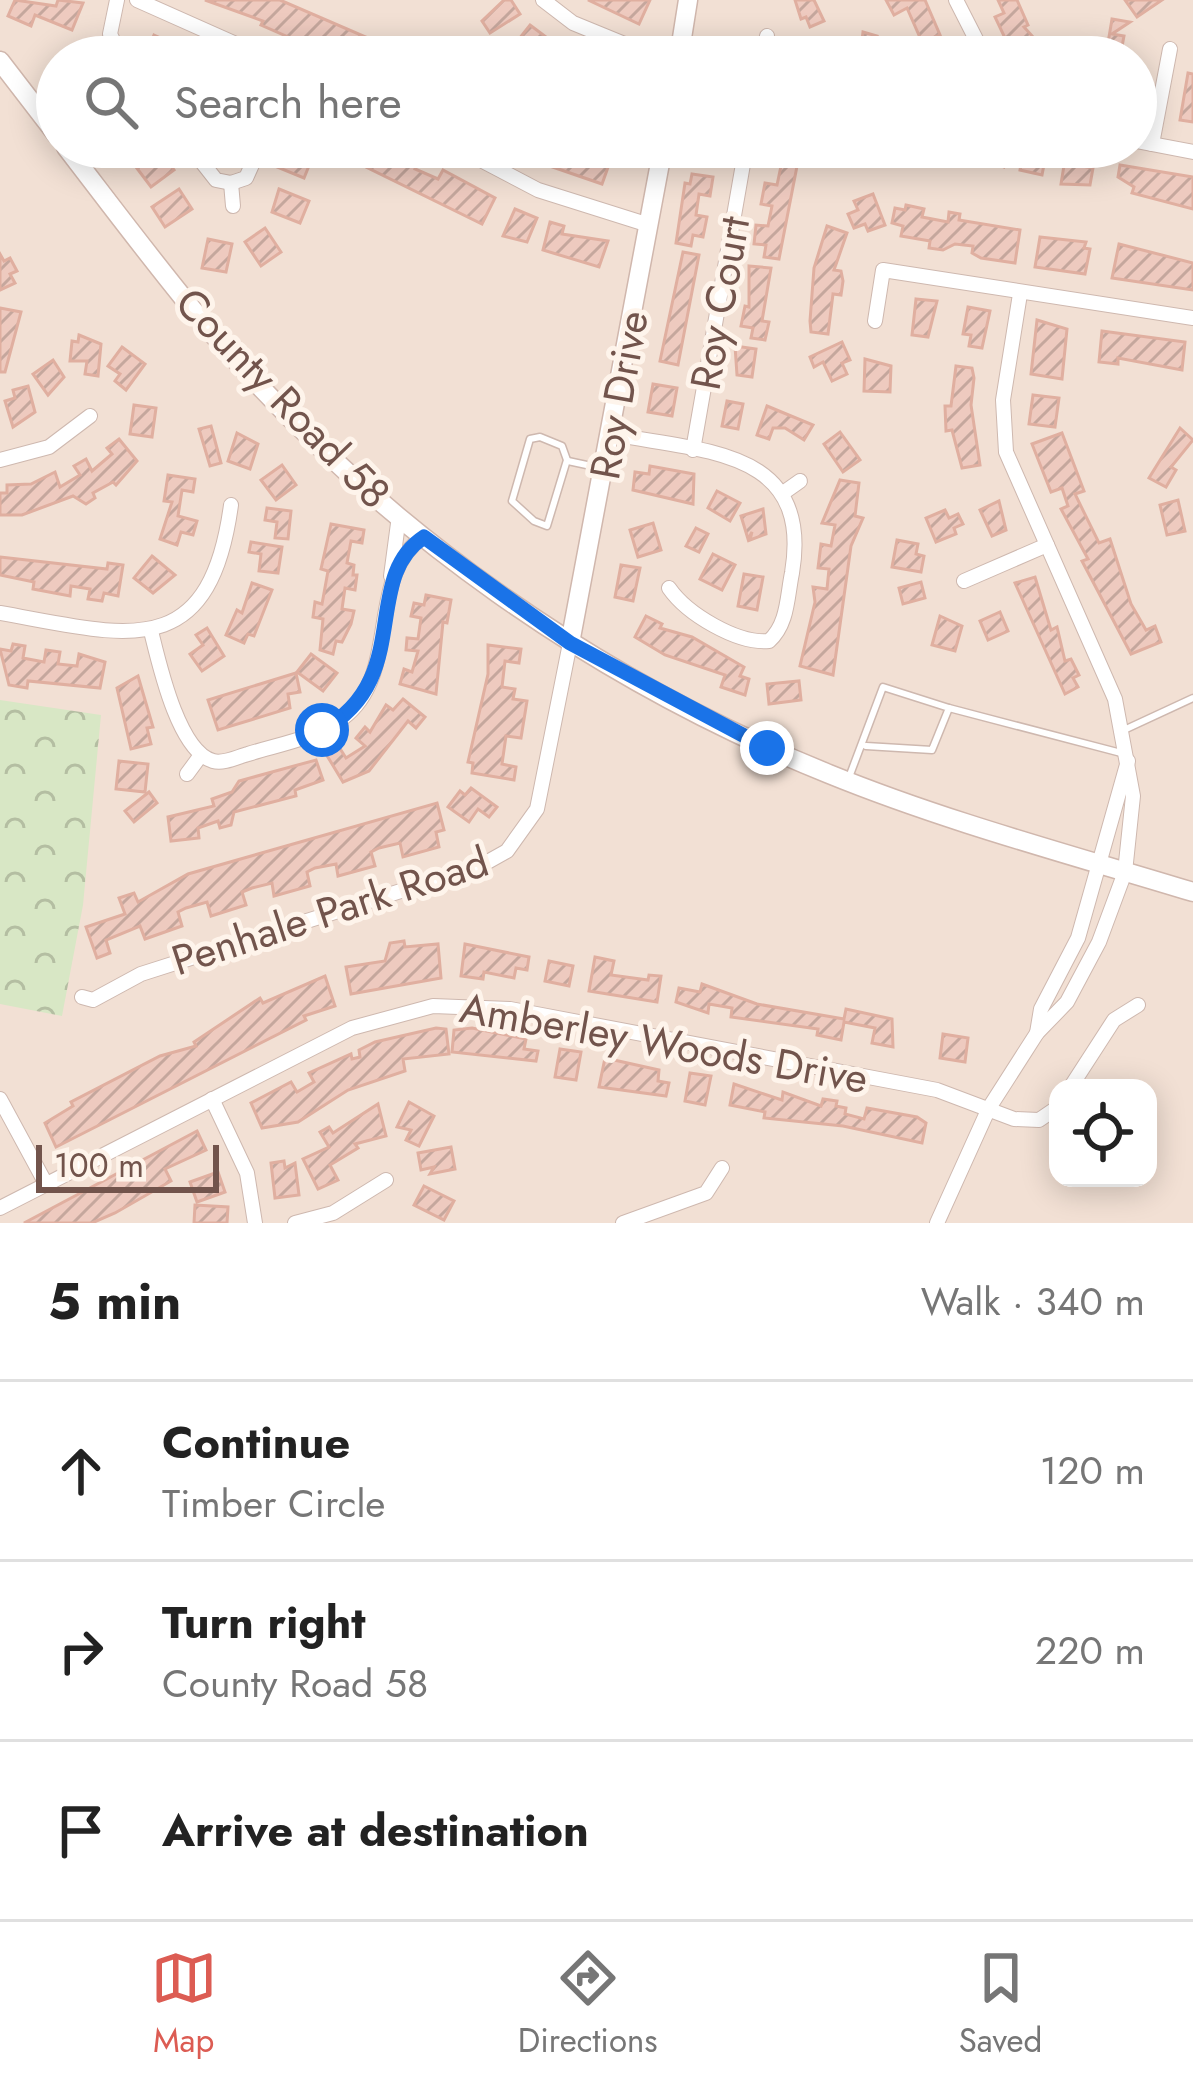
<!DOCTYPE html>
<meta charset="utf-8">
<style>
:root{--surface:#fff;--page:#f2f2f2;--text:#222;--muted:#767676;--line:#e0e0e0;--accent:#dc5c53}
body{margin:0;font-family:Jost,sans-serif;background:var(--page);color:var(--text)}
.controls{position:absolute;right:36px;bottom:36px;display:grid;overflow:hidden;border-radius:24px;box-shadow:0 6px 30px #0003}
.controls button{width:108px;height:108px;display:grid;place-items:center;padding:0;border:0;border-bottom:3px solid var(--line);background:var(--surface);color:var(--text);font:60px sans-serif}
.scale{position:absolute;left:36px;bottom:30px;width:183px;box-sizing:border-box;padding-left:12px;border:6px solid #72544c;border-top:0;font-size:33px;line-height:42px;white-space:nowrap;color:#72544c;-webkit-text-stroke:9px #fef4eb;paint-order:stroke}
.stop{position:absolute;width:36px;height:36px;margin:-27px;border:9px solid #1a73e8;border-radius:50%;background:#fff}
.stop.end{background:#1a73e8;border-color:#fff;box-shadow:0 3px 12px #0008}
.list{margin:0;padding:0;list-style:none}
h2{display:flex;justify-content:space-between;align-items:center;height:156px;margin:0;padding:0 48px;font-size:51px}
h2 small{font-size:39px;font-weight:400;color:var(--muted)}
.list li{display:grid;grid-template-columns:78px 1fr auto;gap:36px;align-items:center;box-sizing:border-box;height:180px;padding:0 48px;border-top:3px solid var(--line)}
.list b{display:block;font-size:45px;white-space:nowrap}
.list p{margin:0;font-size:39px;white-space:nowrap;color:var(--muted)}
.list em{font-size:39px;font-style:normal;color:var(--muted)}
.icon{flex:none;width:66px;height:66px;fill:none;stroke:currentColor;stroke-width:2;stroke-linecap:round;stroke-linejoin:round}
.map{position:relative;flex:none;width:1193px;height:1223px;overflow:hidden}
.search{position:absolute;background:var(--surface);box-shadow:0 6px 30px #0003;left:36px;right:36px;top:36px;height:132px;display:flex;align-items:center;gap:30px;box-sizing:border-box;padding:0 42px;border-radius:66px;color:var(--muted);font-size:45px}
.sheet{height:696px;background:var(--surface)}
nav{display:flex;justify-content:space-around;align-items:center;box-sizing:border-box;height:168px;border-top:3px solid var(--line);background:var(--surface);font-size:33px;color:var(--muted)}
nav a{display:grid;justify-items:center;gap:6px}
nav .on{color:var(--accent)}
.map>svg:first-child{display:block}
.residential{fill:#f2e0d4;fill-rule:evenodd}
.park{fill:url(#park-crowns)}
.building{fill:url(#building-hatch);stroke:#e0afa0;stroke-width:3}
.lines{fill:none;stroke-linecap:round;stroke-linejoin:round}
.lane-casing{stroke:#ceb8af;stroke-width:9}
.street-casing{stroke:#ceb8af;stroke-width:16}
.secondary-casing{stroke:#d0b7ad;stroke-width:21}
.lane{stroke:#fff;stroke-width:6}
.street{stroke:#fff;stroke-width:14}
.secondary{stroke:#fff;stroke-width:18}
.route{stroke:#1a73e8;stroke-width:15}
.labels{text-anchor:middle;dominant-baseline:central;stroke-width:10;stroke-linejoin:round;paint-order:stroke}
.street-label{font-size:42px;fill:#72544c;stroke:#fef4eb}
</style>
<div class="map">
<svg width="1193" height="1223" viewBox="0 0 1193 1223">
<defs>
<pattern id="park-crowns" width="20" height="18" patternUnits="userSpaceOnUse" patternTransform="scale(3)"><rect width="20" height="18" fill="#d8e7c5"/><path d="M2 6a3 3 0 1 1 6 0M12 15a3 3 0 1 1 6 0" fill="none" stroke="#b4bea2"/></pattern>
<pattern id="building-hatch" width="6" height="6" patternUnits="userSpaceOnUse" patternTransform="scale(3)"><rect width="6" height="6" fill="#eecabf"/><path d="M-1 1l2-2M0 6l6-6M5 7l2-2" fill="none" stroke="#c5a79d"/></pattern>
</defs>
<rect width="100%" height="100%" fill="#fbefe5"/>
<path class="residential" d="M0,0H1193V1223H0ZM57,57H1136V147H57ZM1058,1088H1148V1178H1058Z"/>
<path class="park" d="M0,700L101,715L83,905L62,1016L0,1004Z"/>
<g class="building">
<path d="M15,0L56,6L58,0L83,3L72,30L35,15L31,26L8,16Z"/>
<path d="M205,0H280L389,47L385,57H334L261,25L263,21Z"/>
<path d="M504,0H511L520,14L490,33L482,21Z"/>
<path d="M588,0H650L639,24Z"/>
<path d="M795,0H814L824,21L810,27L806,17L801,19Z"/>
<path d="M886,0H925L940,35L922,42L907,8L894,15Z"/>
<path d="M998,0H1017L1028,25L1024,27L1051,57H1014L995,17L1004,13Z"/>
<path d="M1125,0H1162L1137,17Z"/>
<path d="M1112,19L1130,22L1112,34L1124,36L1121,52L1107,49Z"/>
<path d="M530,25L546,37L530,57H514L508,53Z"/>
<path d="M863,32L877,36L873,49L891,57H860Z"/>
<path d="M154,35L185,49L182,57H159L161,53L149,47Z"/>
<path d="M1188,73L1193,74V122L1180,120Z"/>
<path d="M286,147L313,156L304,178L277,167Z"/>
<path d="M364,147H399L421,156L415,169L438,179L443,170L495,198L482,224L366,167L359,159Z"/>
<path d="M547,147H599L612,156L602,184L541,163Z"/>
<path d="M773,147L792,148L790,160L798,161L779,259L764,257L766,245L754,244L756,225L768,226L772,206L761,204L765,183L777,185L781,166L769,164Z"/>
<path d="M910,147H930L933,159L914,163Z"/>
<path d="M993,147H1014L1004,167L987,159Z"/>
<path d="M1024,147L1047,149L1042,175L1020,170Z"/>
<path d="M159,150L174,170L151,187L136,167Z"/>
<path d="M1066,153L1084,156L1082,166L1093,168L1090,185L1061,184Z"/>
<path d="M1120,165L1193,177V209L1132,193L1134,187L1118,177Z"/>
<path d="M692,174L713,177L710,196L699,194L696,215L707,217L703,237L693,235L691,246L676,243L685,183L690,184Z"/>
<path d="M179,189L192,209L165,227L152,207Z"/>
<path d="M279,189L309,201L300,223L272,212Z"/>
<path d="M873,194L885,225L868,231L865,224L854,228L848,214L858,210L854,201Z"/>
<path d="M906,205L924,209L922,217L948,222L949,212L960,214L959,220L1020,230L1015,263L981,258L972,253L973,246L955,244L943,250L929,248L930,241L901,236L903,226L892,223L895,208L905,210Z"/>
<path d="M515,209L537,218L527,242L503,236Z"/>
<path d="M550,222L564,226L562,234L608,241L599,267L543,250Z"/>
<path d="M827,226L847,233L834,270L841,271L843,281L841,295L833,294L828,334L811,332L810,321L814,268Z"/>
<path d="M265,228L281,252L261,266L245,242Z"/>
<path d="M1040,237L1086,242L1084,248L1090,249L1085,274L1035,267Z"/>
<path d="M208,239L232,244L226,272L202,268Z"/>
<path d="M1119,244L1193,263V290L1112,278Z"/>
<path d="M683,252L699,255L678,365L660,361Z"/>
<path d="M0,254L4,261L10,258L17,271L10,274L15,283L0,290Z"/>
<path d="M749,266L771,268L762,321L769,322L765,340L751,338L753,328L741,326L745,306L749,307Z"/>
<path d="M916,299L937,301L928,337L912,335Z"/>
<path d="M968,307L990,311L982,348L969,346L971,335L963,334Z"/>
<path d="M0,308L21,312L5,372H0Z"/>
<path d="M1037,320L1067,329L1062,379L1031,374Z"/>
<path d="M1102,331L1185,342L1182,370L1118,358V364L1099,362Z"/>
<path d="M79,335L101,344L98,376L85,374L87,361H70L72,341L78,342Z"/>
<path d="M842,342L850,360L842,363L847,374L832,381L823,362L814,367L810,357Z"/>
<path d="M735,346L756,349L752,377L737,375Z"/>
<path d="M122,347L145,364L126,390L115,381L120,374L108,366Z"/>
<path d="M865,359L891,366L890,392L864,391Z"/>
<path d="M53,360L64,377L48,395L33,374Z"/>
<path d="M956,366L972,368L974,378L971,405L980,465L962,468L952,430L946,431L945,406H951Z"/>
<path d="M653,384L677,388L672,416L648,412Z"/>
<path d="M28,386L35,412L13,427L5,401L15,398L13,390Z"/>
<path d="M1033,395L1059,398L1055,427L1029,424Z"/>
<path d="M727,401L743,404L738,429L722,426Z"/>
<path d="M134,405L156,408L152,437L130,434Z"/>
<path d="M767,406L813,425L804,440L785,428H773L769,439L757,435Z"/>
<path d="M211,426L221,463L210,466L199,429Z"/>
<path d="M1180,428L1193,440L1171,467L1176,470L1166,487L1149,478Z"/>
<path d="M840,432L860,460L843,472L824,444Z"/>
<path d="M237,433L258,444L250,469L228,461Z"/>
<path d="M1062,433L1084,491L1075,494L1099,543L1110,539L1131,604L1146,630L1155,626L1161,642L1131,654L1082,561L1088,559L1061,509L1068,506L1062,488L1051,492L1032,444Z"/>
<path d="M119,439L137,461L116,485L113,482L93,493L95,498L86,504L73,496L22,515H0V493H7V485L31,484L55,472L60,487L80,475L74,466L86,459L92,471L112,454L107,448Z"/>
<path d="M282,465L296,485L276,500L261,480Z"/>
<path d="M650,466L694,474L693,504L633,490L635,472L649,474Z"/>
<path d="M168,475L195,479L193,492L182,490L178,516L197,521L193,535L181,532L177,545L160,539L172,502L164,501Z"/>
<path d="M840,480L859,483L855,516L863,518L851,546L833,675L800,666L815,602L813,587L827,589L829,569L818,568L821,544L831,546L835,525L822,523Z"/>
<path d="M717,491L740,503L730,521L708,508Z"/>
<path d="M1178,500L1185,531L1167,535L1160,505Z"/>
<path d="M999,501L1006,530L992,536L980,510Z"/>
<path d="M267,508L291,511L288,539L275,538L277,522L265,520Z"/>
<path d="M763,509L766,534L750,540L752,532L748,539L741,516Z"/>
<path d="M945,510L949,518L958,514L963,524L954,528L956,534L936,542L926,518Z"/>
<path d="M653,523L661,550L638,557L630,530Z"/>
<path d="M331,524L364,530L362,543L351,541L347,563L354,565L353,575H357L355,590L345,588L342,609L354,611L351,624L342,642L336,641L333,654L320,650L323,619L313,617L315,602L322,604L328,571L321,569Z"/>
<path d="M696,528L708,534L699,552L686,546Z"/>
<path d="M897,540L918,544L916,554L924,556L921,572L892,567Z"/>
<path d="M251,542L282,547L278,573L259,571L261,554L249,552Z"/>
<path d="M713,554L735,565L722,590L700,579Z"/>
<path d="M152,556L175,575L153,593L134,578Z"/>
<path d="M0,557L107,569L108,563L123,565L118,596L104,593L102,601L88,599L90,589L71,586L70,596L33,589L34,582L0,575Z"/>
<path d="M621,565L640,568L633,601L615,597Z"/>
<path d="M744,574L763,577L757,610L738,606Z"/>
<path d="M1035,577L1051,630L1057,627L1065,661L1071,659L1079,675L1073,678L1078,687L1065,694L1015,583Z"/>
<path d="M921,582L925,598L903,604L899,588Z"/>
<path d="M252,583L272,590L254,636L248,634L244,643L226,635L237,610L242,613Z"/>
<path d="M426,595L451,600L447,623L443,622L436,694L400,684L404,669L412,672L418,651L406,650L407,638L418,639L421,618L411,616L414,603L424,605Z"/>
<path d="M1000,612L1008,631L988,640L980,621Z"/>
<path d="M646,616L662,624L660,628L692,637L744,667L740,676L749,679L745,695L721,687L725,675L665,655L635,637Z"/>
<path d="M940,616L962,626L955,651L932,645Z"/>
<path d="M207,628L224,656L202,671L190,654L203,645L196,635Z"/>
<path d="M13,644L25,646L23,658L44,662L46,650L60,652L58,664L77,666L79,654L105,662L100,688L28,681L27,688L9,685L0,649L11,651Z"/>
<path d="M488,645L521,649L519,663L505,661L502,687L515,689L513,699L527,701L521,738L506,736L502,764L516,767L514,780L472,773L473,763L468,762L488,674Z"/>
<path d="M311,654L337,673L323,691L297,672Z"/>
<path d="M296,673L300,692L288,694L290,708L218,730L208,700Z"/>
<path d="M138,676L153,727L147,728L151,744L131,749L117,688Z"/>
<path d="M799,681L801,700L769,704L767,684Z"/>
<path d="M403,699L425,717L416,728L408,721L369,771L343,782L326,754L339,747L346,758L365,746L356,738L365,727L370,732L386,705L393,710Z"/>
<path d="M316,760L323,780L295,790L296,796L234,812L231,825L220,828L218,821L198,828L199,838L171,841L168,817L214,806L212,799L232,792L239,781Z"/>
<path d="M119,761L148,764L145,792L116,789Z"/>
<path d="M471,788L497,807L489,817L478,809L469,822L448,807L460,791L465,795Z"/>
<path d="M149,792L157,803L134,822L125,811Z"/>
<path d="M437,803L444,830L436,832L439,847L403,857L400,843L379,848L371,852L375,866L338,876L336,864L315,868L307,872L310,886L274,896L272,883L252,888L242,892L246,905L211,916L207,902L186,908L178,912L182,926L145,939L140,926L106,940L110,953L97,958L86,927L125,914L119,898L134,893L138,902L188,874Z"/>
<path d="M404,941L405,947L438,944L441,978L351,994L346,967L385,961L390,943Z"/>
<path d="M465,944L529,957L527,970L516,968L514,978L484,972L483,979L461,976Z"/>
<path d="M595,957L614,961L611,975L648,980L649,975L661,976L657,1002L589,991Z"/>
<path d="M549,961L573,966L569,986L545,981Z"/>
<path d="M325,976L335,1006L304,1016L306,1020L56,1147L45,1123L73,1106L71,1102L160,1056L196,1046L194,1042L260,998L263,1003Z"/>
<path d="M702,984L757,1004L844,1019L846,1009L892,1019L893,1047L872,1043L875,1028L844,1022L841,1040L817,1035L818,1029L731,1017L732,1008L709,1004L708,1013L676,1002L679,988L700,992Z"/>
<path d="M436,1028L446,1029L449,1054L403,1059L405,1071L348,1090L298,1122L262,1128L251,1103L291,1082L297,1092L314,1082L309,1073L351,1054L352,1059L360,1057L359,1050L375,1042Z"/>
<path d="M472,1028L526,1039L524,1049L538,1051L536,1061L452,1052L454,1030Z"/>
<path d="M943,1034L968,1038L965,1062L940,1058Z"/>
<path d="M560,1049L581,1052L576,1080L555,1077Z"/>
<path d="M605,1058L659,1070L658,1081L669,1083L666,1096L599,1087Z"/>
<path d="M690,1073L711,1076L705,1105L685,1101Z"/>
<path d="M734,1084L782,1100L783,1092L821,1106L823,1099L837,1101L836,1106L846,1108L845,1114L864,1119L867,1108L917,1117L926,1123L922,1143L843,1126L764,1118L765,1112L730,1105Z"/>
<path d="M409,1102L434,1116L419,1146L406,1140L411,1130L397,1127Z"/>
<path d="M378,1104L386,1136L355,1144L358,1148L330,1165L338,1180L318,1189L303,1159L329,1147L320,1132L329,1127L333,1133Z"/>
<path d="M197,1131L206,1150L165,1169L171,1181L115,1213L92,1223H24Z"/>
<path d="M451,1147L455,1169L430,1174L434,1167L421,1170L418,1153Z"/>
<path d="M284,1161L285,1168L295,1163L299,1195L275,1198L271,1163Z"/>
<path d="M218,1172L225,1192L197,1202L190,1182Z"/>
<path d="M424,1186L454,1201L444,1220L414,1205Z"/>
<path d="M195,1205L228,1207L227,1223H194Z"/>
</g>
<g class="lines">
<defs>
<g id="lane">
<path d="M540,437L562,446L567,460L547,526L534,521L512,501L530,439Z"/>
<path d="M568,461L596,467"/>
<path d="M949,708L1125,754"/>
<path d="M1124,730L1193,698"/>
<path d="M848,780L883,687L949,708L932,750L866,746"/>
</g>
<g id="street">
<path d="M117,0L110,34L121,57"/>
<path d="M137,0L265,57"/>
<path d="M543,0L573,23L656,57"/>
<path d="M956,0L985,57"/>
<path d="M763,57L767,36"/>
<path d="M1136,141L1193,152"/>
<path d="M1152,144L1170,49"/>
<path d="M190,147L216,180L231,183L246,178L260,147"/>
<path d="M456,147L538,190L649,225"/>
<path d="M689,147L745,156"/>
<path d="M231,183L233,206"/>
<path d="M875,321L883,270L1193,318"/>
<path d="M612,434C703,452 813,448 792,573C787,597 788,624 769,641C737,644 687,614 669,588"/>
<path d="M693,450L746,147"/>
<path d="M0,460L49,447L90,416"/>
<path d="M783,493L800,481"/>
<path d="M391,576L399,516"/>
<path d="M964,581L1047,545"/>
<path d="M0,613C125,635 209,666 231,505"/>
<path d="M151,631C159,663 178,751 213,761C224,764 237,757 248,754C280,744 317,738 343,718C402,673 365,577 423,537"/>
<path d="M187,774L201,755"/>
<path d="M82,997L93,1000L141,974L482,865L507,851L537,809L570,643"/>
<path d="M1037,1033L1041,1009L1078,938L1128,761"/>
<path d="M1070,1088L1114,1020L1138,1005"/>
<path d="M0,1099L46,1184"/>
<path d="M212,1099L247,1173L255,1223"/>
<path d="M0,1208L352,1028L433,1006L510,1009L937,1090L1014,1119L1039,1120L1058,1107"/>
<path d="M295,1223L333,1213L386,1180"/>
<path d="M623,1223L706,1193L722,1168"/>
<path d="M937,1223L989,1108L1037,1033L1067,1002L1099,942L1125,872L1133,796L1115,699L1006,452L1003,400L1020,294"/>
</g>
<g id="secondary">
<path d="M679,57L688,0"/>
<path d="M0,61L57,135"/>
<path d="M66,147C116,212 165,278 218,340C383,531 596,680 829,774C947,822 1072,855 1193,892"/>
<path d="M570,643L663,147"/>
</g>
</defs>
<use href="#lane" class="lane-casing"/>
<use href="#street" class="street-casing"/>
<use href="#secondary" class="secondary-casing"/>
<use href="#lane" class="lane"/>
<use href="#street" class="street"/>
<use href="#secondary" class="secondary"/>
</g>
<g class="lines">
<path class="route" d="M322,730C415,679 360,579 424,537L570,643L767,748"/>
</g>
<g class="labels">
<g class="street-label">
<text transform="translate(720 303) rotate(-80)">Roy Court</text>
<text transform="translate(619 395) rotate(-80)">Roy Drive</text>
<text transform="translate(283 398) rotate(46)">County Road 58</text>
<text transform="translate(330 911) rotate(-18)">Penhale Park Road</text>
<text transform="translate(664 1043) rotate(10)">Amberley Woods Drive</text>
</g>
</g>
</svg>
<div class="controls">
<button><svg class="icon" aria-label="locate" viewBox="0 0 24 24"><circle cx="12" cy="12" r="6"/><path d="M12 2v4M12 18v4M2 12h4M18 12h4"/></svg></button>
</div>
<div class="scale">100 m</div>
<div class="stop" style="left:322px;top:730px"></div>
<div class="stop end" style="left:767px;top:748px"></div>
<div class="search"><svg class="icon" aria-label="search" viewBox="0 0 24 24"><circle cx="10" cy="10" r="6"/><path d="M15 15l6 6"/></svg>Search here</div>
</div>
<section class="sheet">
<h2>5 min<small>Walk · 340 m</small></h2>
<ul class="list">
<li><svg class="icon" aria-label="ahead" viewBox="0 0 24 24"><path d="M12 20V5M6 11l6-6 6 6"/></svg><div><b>Continue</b><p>Timber Circle</p></div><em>120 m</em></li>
<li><svg class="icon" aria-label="right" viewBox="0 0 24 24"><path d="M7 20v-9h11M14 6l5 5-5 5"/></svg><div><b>Turn right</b><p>County Road 58</p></div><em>220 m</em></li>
<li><svg class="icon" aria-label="arrive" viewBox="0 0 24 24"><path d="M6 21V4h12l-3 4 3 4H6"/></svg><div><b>Arrive at destination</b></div></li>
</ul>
</section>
<nav>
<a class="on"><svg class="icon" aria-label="map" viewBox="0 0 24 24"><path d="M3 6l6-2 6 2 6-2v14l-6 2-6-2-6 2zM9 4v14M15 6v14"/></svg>Map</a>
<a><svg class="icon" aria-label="directions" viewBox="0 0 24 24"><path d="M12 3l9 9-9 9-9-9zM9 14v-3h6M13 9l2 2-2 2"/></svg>Directions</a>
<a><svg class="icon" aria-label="saved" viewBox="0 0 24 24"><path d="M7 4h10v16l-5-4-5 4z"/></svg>Saved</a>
</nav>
